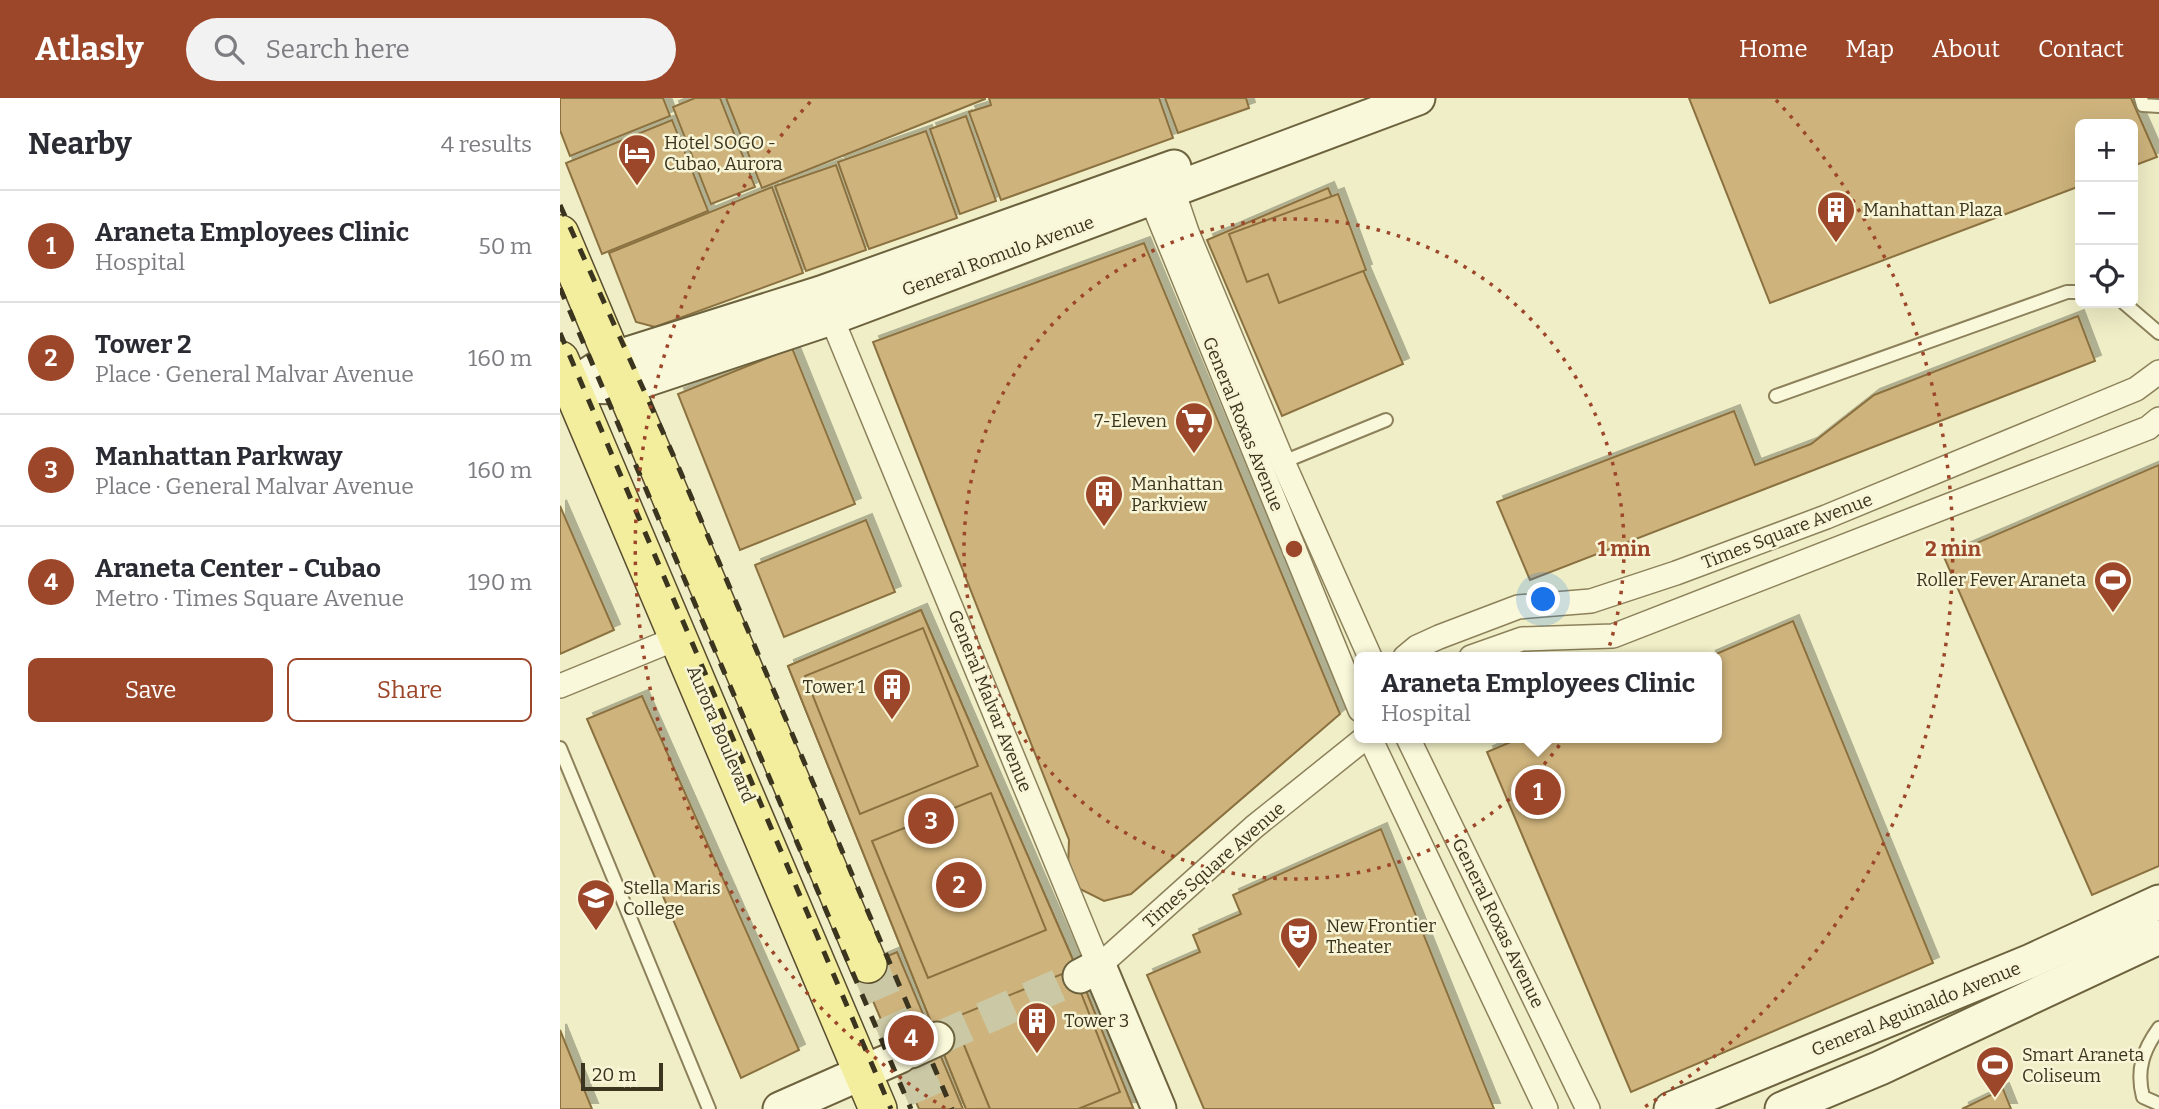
<!DOCTYPE html>
<meta charset="utf-8">
<style>
:root{--surface:#fff;--page:#f2f2f3;--text:#2b2b33;--muted:#7c7c81;--line:#e1e1e2;--accent:#9c462a}
body{margin:0;font-family:Bitter,serif;background:var(--page);color:var(--text)}
.controls{position:absolute;right:21px;top:21px;display:grid;overflow:hidden;border-radius:10px;box-shadow:0 7px 28px #0002}
.controls button{width:63px;height:63px;display:grid;place-items:center;padding:0;border:0;border-bottom:2px solid var(--line);background:var(--surface);color:var(--text);font:35px sans-serif}
.scale{position:absolute;left:21px;bottom:18px;width:82px;box-sizing:border-box;padding-left:7px;border:4px solid #3b341f;border-top:0;font-size:19px;line-height:24px;white-space:nowrap;color:#3b341f;-webkit-text-stroke:5px #f7f5d6;paint-order:stroke}
.you{position:absolute;left:984px;top:502px;width:24px;height:24px;margin:-18px;border:5px solid #fff;border-radius:50%;background:#1a73e8;box-shadow:0 0 0 10px #1a73e833}
.badge{display:grid;place-items:center;width:46px;height:46px;border-radius:50%;background:var(--accent);color:#fff;font-size:23px;font-weight:700}
.pin{position:absolute;translate:-50% -50%;border:4px solid #fff;box-shadow:0 2px 7px #0006}
.popup{position:absolute;left:794px;top:554px;width:368px;height:91px;box-sizing:border-box;display:grid;place-content:center;border-radius:10px;background:var(--surface);filter:drop-shadow(0 2px 5px #0005);font-size:23px;white-space:nowrap;color:var(--muted)}
.popup b{font-size:26px;color:var(--text)}
.popup::after{content:'';position:absolute;left:50%;top:100%;margin-left:-14px;border:14px solid transparent;border-top-color:var(--surface)}
.list{margin:0;padding:0;list-style:none}
h2{display:flex;justify-content:space-between;align-items:center;height:91px;margin:0;padding:0 28px;font-size:30px}
h2 small{font-size:23px;font-weight:400;color:var(--muted)}
.list li{display:grid;grid-template-columns:46px 1fr auto;gap:21px;align-items:center;box-sizing:border-box;height:112px;padding:0 28px;border-top:2px solid var(--line)}
.list b{display:block;font-size:26px;white-space:nowrap}
.list p{margin:0;font-size:23px;white-space:nowrap;color:var(--muted)}
.list em{font-size:23px;font-style:normal;color:var(--muted)}
.actions{display:flex;gap:14px;padding:21px 28px}
.actions a{flex:1;padding:16px 0;border:2px solid var(--accent);border-radius:10px;text-align:center;font-size:24px;color:var(--accent)}
.actions .main{background:var(--accent);color:#fff}
.icon{flex:none;width:38px;height:38px;fill:none;stroke:currentColor;stroke-width:2;stroke-linecap:round;stroke-linejoin:round}
.map{position:relative;flex:none;width:1599px;height:1011px;overflow:hidden}
header{display:flex;align-items:center;gap:42px;box-sizing:border-box;height:98px;padding:0 35px;background:var(--accent);color:#fff}
header strong{font-size:33px}
nav{display:flex;gap:38px;margin-inline-start:auto;font-size:24px}
.search{width:490px;height:63px;background:var(--page);display:flex;align-items:center;gap:18px;box-sizing:border-box;padding:0 24px;border-radius:38px;color:var(--muted);font-size:26px}
main{display:flex}
aside{flex:1;background:var(--surface)}
.map>svg:first-child{display:block}
.building{fill:#ceb37b;stroke:#8b7140;stroke-width:2;fill-rule:evenodd;filter:url(#shadow)}
.lines{fill:none;stroke-linecap:round;stroke-linejoin:round}
.secondary-tunnel{stroke:#cbc9a5;stroke-width:33;stroke-dasharray:33 17;stroke-linecap:butt}
.primary-tunnel{stroke:#cbc9a5;stroke-width:37;stroke-dasharray:37 18;stroke-linecap:butt}
.lane-casing{stroke:#8c815b;stroke-width:16}
.street-casing{stroke:#8c815b;stroke-width:26}
.secondary-casing{stroke:#6d623e;stroke-width:37}
.primary-casing{stroke:#594d2f;stroke-width:40}
.lane{stroke:#faf8da;stroke-width:12}
.street{stroke:#faf8da;stroke-width:23}
.secondary{stroke:#faf8da;stroke-width:33}
.primary{stroke:#f3ee9e;stroke-width:37}
.rail{stroke:#3b341f;stroke-width:5;stroke-dasharray:12 12;stroke-linecap:butt}
.ring{fill:none;stroke:#9c462a;stroke-width:3.5;stroke-dasharray:3.5 7}
.labels{text-anchor:middle;dominant-baseline:central;stroke-width:5;stroke-linejoin:round;paint-order:stroke}
.poi-label{font-size:18px;fill:#3b341f;stroke:#f7f5d6;text-anchor:start}
.street-label{font-size:18px;fill:#3b341f;stroke:#f7f5d6}
.centre{fill:#9c462a;stroke:#f7f5d6;stroke-width:3.5}
.ring-label{font-size:21px;text-anchor:middle;font-weight:bold;fill:#9c462a;stroke:#f7f5d6;stroke-width:5;stroke-linejoin:round;paint-order:stroke}
</style>
<header>
<strong>Atlasly</strong>
<div class="search"><svg class="icon" aria-label="search" viewBox="0 0 24 24"><circle cx="10" cy="10" r="6"/><path d="M15 15l6 6"/></svg>Search here</div>
<nav><a>Home</a><a>Map</a><a>About</a><a>Contact</a></nav>
</header>
<main>
<aside>
<h2>Nearby<small>4 results</small></h2>
<ul class="list">
<li><span class="badge">1</span><div><b>Araneta Employees Clinic</b><p>Hospital</p></div><em>50 m</em></li>
<li><span class="badge">2</span><div><b>Tower 2</b><p>Place · General Malvar Avenue</p></div><em>160 m</em></li>
<li><span class="badge">3</span><div><b>Manhattan Parkway</b><p>Place · General Malvar Avenue</p></div><em>160 m</em></li>
<li><span class="badge">4</span><div><b>Araneta Center - Cubao</b><p>Metro · Times Square Avenue</p></div><em>190 m</em></li>
</ul>
<div class="actions"><a class="main">Save</a><a>Share</a></div>
</aside>
<div class="map">
<svg width="1599" height="1011" viewBox="0 0 1599 1011">
<defs>
<filter id="shadow"><feDropShadow dx="6" dy="-6" stdDeviation="0" flood-color="#0004"/></filter>
</defs>
<rect width="100%" height="100%" fill="#efeec6"/>
<g class="building">
<path d="M0,0H103L110,18L10,58L0,32Z"/>
<path d="M135,0H160L195,89L151,106L113,9Z"/>
<path d="M166,0H425V1L202,90Z"/>
<path d="M429,0H599L613,40L441,102L409,14L431,7Z"/>
<path d="M605,0H686L689,10L618,35Z"/>
<path d="M1129,0H1571L1597,59L1573,68V26H1520V88L1210,205Z"/>
<path d="M406,18L436,103L400,116L370,31Z"/>
<path d="M112,22L148,113L42,156L6,65Z"/>
<path d="M366,33L397,120L309,151L278,64Z"/>
<path d="M276,67L306,152L246,173L215,88Z"/>
<path d="M212,89L243,175L95,229L76,224L49,155Z"/>
<path d="M768,90L843,266L722,318L647,142Z"/>
<path d="M778,96L806,172L719,205L708,176L687,184L669,136Z"/>
<path d="M584,145L780,616L571,796L544,803L518,790L508,772L509,742L313,244Z"/>
<path d="M1518,218L1535,263L970,482L937,404L1174,313L1195,367L1251,346L1314,297Z"/>
<path d="M232,250L295,406L180,452L118,296Z"/>
<path d="M1599,367V768L1532,797L1384,459Z"/>
<path d="M0,408L54,532L0,556Z"/>
<path d="M306,422L335,494L224,539L195,467Z"/>
<path d="M361,512L520,878L573,1010L518,1011L560,994L512,872L393,920L430,1011H406L228,568ZM363,530L418,668L300,716L245,578ZM431,695L486,832L368,880L312,743Z"/>
<path d="M361,512L520,878L573,1010L406,1011L228,568Z"/>
<path d="M1233,523L1373,865L1071,994L927,654L960,640H1156V559H1149Z"/>
<path d="M363,530L418,668L300,716L245,578Z"/>
<path d="M82,598L239,952L181,980L27,621Z"/>
<path d="M431,695L486,832L368,880L312,743Z"/>
<path d="M821,731L934,1011H644L587,877L640,854L633,837L681,816L673,797Z"/>
<path d="M337,854L403,1011H359L299,870Z"/>
<path d="M512,872L560,994L518,1011H430L393,920Z"/>
<path d="M0,932L32,1011H0Z"/>
<path d="M1443,991L1451,1011H1402Z"/>
</g>
<g class="lines">
<path class="secondary-tunnel" d="M377,941L520,878"/>
<path class="primary-tunnel" d="M308,866L371,1011"/>
<defs>
<g id="lane">
<path d="M1581,0L1583,7L1599,8"/>
<path d="M1564,205L1599,235"/>
<path d="M1216,298L1507,194H1520"/>
<path d="M723,364L826,322"/>
<path d="M0,650L149,1011"/>
<path d="M1599,930C1583,952 1576,972 1583,999L1599,1006"/>
</g>
<g id="street">
<path d="M608,78L627,134L723,364L810,559"/>
<path d="M585,86L800,612"/>
<path d="M267,209L539,868L694,729L805,640"/>
<path d="M845,559L857,549L879,539L958,509L1031,503L1116,475L1266,419L1576,291L1599,274"/>
<path d="M911,559L962,541L1053,538L1588,330L1599,321"/>
<path d="M0,588L120,539"/>
<path d="M810,640L986,1011"/>
<path d="M848,640L1028,1011"/>
</g>
<g id="secondary">
<path d="M29,276L52,261L261,195L614,69"/>
<path d="M11,288L64,289L271,220L858,0"/>
<path d="M520,878L539,868L599,1011"/>
<path d="M351,953L377,941"/>
<path d="M220,1011L340,958"/>
<path d="M1111,1011L1471,863L1599,804"/>
<path d="M1222,1011L1320,970L1599,839"/>
</g>
<g id="primary">
<path d="M0,136L308,866"/>
<path d="M0,262L318,1011"/>
</g>
</defs>
<use href="#lane" class="lane-casing"/>
<use href="#street" class="street-casing"/>
<use href="#secondary" class="secondary-casing"/>
<use href="#primary" class="primary-casing"/>
<use href="#lane" class="lane"/>
<use href="#street" class="street"/>
<use href="#secondary" class="secondary"/>
<use href="#primary" class="primary"/>
<g class="rail">
<path d="M0,107L115,361L392,1011"/>
<path d="M0,190L351,1011"/>
<path d="M0,235L331,1011"/>
</g>
</g>
<g class="ring">
<circle cx="734" cy="451" r="330"/>
<path d="M385 1010A659 659 0 0 1 252 2M1216 2A659 659 0 0 1 1083 1010"/>
</g>
<defs>
<symbol id="hotel-pin" viewBox="-11 -11 22 30"><path d="M0 17L-7.5 6A9.5 9.5 0 1 1 7.5 6Z" fill="#9c462a" stroke="#f7f5d6"/><path d="M-6-4.5h1.5V1H6V5H4.5V3h-9V5H-6ZM-4 0a1.8 1.8 0 1 1 3.6 0ZM.5 0V-2.5h3Q6-2.5 6 0Z" fill="#fff"/></symbol>
<symbol id="building-pin" viewBox="-11 -11 22 30"><path d="M0 17L-7.5 6A9.5 9.5 0 1 1 7.5 6Z" fill="#9c462a" stroke="#f7f5d6"/><path d="M-4-6H4V6H1V3H-1V6H-4ZM-2.5-4.3h1.7v1.8h-1.7ZM.8-4.3h1.7v1.8H.8ZM-2.5-1h1.7V.8h-1.7ZM.8-1h1.7V.8H.8Z" fill="#fff"/></symbol>
<symbol id="supermarket-pin" viewBox="-11 -11 22 30"><path d="M0 17L-7.5 6A9.5 9.5 0 1 1 7.5 6Z" fill="#9c462a" stroke="#f7f5d6"/><path d="M-6-5.5h2.5l.6 2H6L4.5 2H-2.5L-4.4-4H-6ZM-1.5 3.2a1.3 1.3 0 1 0 .1 0ZM3 3.2a1.3 1.3 0 1 0 .1 0Z" fill="#fff"/></symbol>
<symbol id="stadium-pin" viewBox="-11 -11 22 30"><path d="M0 17L-7.5 6A9.5 9.5 0 1 1 7.5 6Z" fill="#9c462a" stroke="#f7f5d6"/><path d="M0-5a6.5 5 0 1 0 0 10a6.5 5 0 1 0 0-10ZM-3.5-1.8h7v3.6h-7Z" fill="#fff"/></symbol>
<symbol id="university-pin" viewBox="-11 -11 22 30"><path d="M0 17L-7.5 6A9.5 9.5 0 1 1 7.5 6Z" fill="#9c462a" stroke="#f7f5d6"/><path d="M0-5L7-2L0 1L-7-2ZM-4 1L0 2.5L4 1V4Q0 6-4 4Z" fill="#fff"/></symbol>
<symbol id="theatre-pin" viewBox="-11 -11 22 30"><path d="M0 17L-7.5 6A9.5 9.5 0 1 1 7.5 6Z" fill="#9c462a" stroke="#f7f5d6"/><path d="M-5-5.5Q0-4 5-5.5V0Q5 5 0 6Q-5 5-5 0ZM-3.3-2.5H-1v1.5H-3.3ZM1-2.5H3.3v1.5H1ZM-2.8 1Q0 5.5 2.8 1Z" fill="#fff"/></symbol>
</defs>
<g fill-rule="evenodd">
<use href="#hotel-pin" x="55" y="33" width="44" height="60"/>
<use href="#building-pin" x="1254" y="90" width="44" height="60"/>
<use href="#supermarket-pin" x="612" y="301" width="44" height="60"/>
<use href="#building-pin" x="522" y="374" width="44" height="60"/>
<use href="#stadium-pin" x="1531" y="460" width="44" height="60"/>
<use href="#building-pin" x="310" y="567" width="44" height="60"/>
<use href="#university-pin" x="14" y="778" width="44" height="60"/>
<use href="#theatre-pin" x="717" y="816" width="44" height="60"/>
<use href="#building-pin" x="455" y="901" width="44" height="60"/>
<use href="#stadium-pin" x="1413" y="945" width="44" height="60"/>
</g>
<g class="labels">
<g class="poi-label">
<text x="104" y="45">Hotel SOGO -<tspan x="104" dy="21">Cubao, Aurora</tspan></text>
<text x="1303" y="112">Manhattan Plaza</text>
<text x="607" y="323" text-anchor="end">7-Eleven</text>
<text x="571" y="386">Manhattan<tspan x="571" dy="21">Parkview</tspan></text>
<text x="1526" y="482" text-anchor="end">Roller Fever Araneta</text>
<text x="305" y="589" text-anchor="end">Tower 1</text>
<text x="63" y="790">Stella Maris<tspan x="63" dy="21">College</tspan></text>
<text x="766" y="828">New Frontier<tspan x="766" dy="21">Theater</tspan></text>
<text x="504" y="923">Tower 3</text>
<text x="1462" y="957">Smart Araneta<tspan x="1462" dy="21">Coliseum</tspan></text>
</g>
<g class="street-label">
<text transform="translate(438 158) rotate(-20)">General Romulo Avenue</text>
<text transform="translate(683 326) rotate(68)">General Roxas Avenue</text>
<text transform="translate(1227 433) rotate(-21)">Times Square Avenue</text>
<text transform="translate(430 603) rotate(68)">General Malvar Avenue</text>
<text transform="translate(161 636) rotate(67)">Aurora Boulevard</text>
<text transform="translate(654 767) rotate(-41)">Times Square Avenue</text>
<text transform="translate(938 825) rotate(64)">General Roxas Avenue</text>
<text transform="translate(1356 911) rotate(-22)">General Aguinaldo Avenue</text>
</g>
</g>
<circle cx="734" cy="451" r="10" class="centre"/>
<g class="ring-label">
<text x="1064" y="458">1 min</text>
<text x="1393" y="458">2 min</text>
</g>
</svg>
<div class="controls">
<button>+</button>
<button>−</button>
<button><svg class="icon" aria-label="locate" viewBox="0 0 24 24"><circle cx="12" cy="12" r="6"/><path d="M12 2v4M12 18v4M2 12h4M18 12h4"/></svg></button>
</div>
<div class="scale">20 m</div>
<div class="you"></div>
<div class="pin badge" style="left:978px;top:694px">1</div>
<div class="popup"><b>Araneta Employees Clinic</b>Hospital</div>
<div class="pin badge" style="left:399px;top:787px">2</div>
<div class="pin badge" style="left:371px;top:723px">3</div>
<div class="pin badge" style="left:351px;top:940px">4</div>
</div>
</main>
